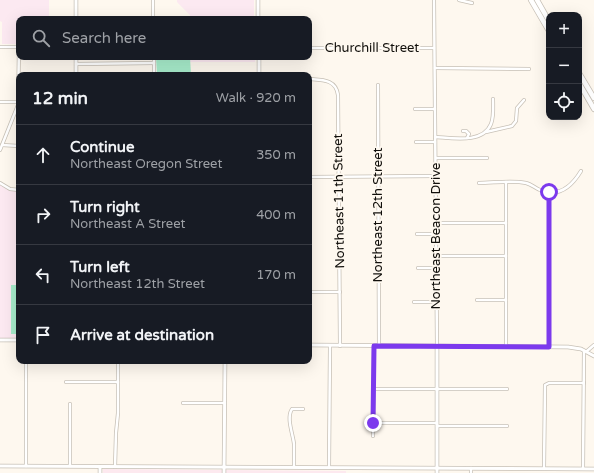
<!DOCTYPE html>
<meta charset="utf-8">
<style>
:root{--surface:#171b24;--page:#20242c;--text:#f1f3f6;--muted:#9ea1a6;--line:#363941}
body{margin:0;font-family:"Varela Round",sans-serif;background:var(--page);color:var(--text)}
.controls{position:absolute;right:12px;top:12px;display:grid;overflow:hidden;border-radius:8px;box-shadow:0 4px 16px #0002}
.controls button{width:36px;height:36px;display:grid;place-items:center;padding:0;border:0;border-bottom:1px solid var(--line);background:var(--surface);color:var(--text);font:20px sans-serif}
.stop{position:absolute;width:12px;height:12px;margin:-9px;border:3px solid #7c3aed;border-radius:50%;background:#fff}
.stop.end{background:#7c3aed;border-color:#fff;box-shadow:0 1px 4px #0008}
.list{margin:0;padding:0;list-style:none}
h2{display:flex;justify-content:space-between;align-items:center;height:52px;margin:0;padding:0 16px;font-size:17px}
h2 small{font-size:13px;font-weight:400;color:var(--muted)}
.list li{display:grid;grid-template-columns:26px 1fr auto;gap:12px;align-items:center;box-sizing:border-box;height:60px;padding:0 16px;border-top:1px solid var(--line)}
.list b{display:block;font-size:15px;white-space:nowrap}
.list p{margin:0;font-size:13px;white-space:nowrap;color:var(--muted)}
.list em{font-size:13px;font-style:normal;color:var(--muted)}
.icon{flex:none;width:22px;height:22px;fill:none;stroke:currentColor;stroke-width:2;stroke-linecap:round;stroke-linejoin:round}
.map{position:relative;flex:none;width:594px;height:473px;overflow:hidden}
.search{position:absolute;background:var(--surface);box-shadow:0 4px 16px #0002;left:16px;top:16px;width:296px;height:44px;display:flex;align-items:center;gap:10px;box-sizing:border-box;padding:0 14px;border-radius:8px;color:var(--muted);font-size:15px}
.panel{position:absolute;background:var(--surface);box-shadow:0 4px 16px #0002;left:16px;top:72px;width:296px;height:292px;border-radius:8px}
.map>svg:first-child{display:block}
.commercial{fill:#fde9ef}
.education{fill:#fce9f1}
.green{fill:#a7eccb}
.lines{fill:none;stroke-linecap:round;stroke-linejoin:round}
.minor-casing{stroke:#c7c0b6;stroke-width:4}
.tertiary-casing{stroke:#c7c0b6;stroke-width:4.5}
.motorway-casing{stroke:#c7c0b6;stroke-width:6}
.minor{stroke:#fff;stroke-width:2.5}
.tertiary{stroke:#fff;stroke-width:3}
.motorway{stroke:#fff;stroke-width:4.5}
.route{stroke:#7c3aed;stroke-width:5}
.labels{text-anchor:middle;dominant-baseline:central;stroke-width:3.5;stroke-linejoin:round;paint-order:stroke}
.street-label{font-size:13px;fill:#110f0b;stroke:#fef8ef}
</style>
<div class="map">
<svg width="594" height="473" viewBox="0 0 594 473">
<rect width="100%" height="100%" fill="#fef8ef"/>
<path class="commercial" d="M103,469L346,471V473H103Z"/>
<g class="education">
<path d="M0,0H49V19H19V22H16V44H2V22L0,21Z"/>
<path d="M177,0H254V19H190V15L177,2Z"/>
<rect x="190" y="57" width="65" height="5"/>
<path d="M0,184L11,191H19V338H0Z"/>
</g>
<g class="green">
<path d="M156,57H190L191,75H157Z"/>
<rect x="11" y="285" width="8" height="49"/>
</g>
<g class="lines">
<defs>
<g id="minor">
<path d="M153,0V19"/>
<path d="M434,0L437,346"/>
<path d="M459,0L472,3"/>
<path d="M0,47H19"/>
<path d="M309,48H434"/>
<path d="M154,57V75"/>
<path d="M76,64L154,63"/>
<path d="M435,68L529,69"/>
<path d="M309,79C322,80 336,79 338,95L340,346"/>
<path d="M378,85L379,346"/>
<path d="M0,102H19"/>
<path d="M415,109H435"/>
<path d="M463,131H466L469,134L467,138"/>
<path d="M486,132L512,126L516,121L517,108L524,100"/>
<path d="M435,137C452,138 483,144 491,124C494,117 493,107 493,99"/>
<path d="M416,142H435"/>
<path d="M2,145L19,146"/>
<path d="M0,150L18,105L19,47"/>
<path d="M436,158H487"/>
<path d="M309,177L435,176"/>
<path d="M506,182V347"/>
<path d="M0,183L10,189L19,190"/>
<path d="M479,183C493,183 512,180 526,183C531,184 535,188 540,190C559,198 572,186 581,171"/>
<path d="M549,192V347"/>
<path d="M436,223H506"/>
<path d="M417,234H436"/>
<path d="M436,256H506"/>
<path d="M418,268H436"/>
<path d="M309,292H340"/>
<path d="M477,300H506"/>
<path d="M414,302H436"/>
<path d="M587,351L594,345"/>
<path d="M26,361V466"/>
<path d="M66,382H118"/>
<path d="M373,389H507"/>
<path d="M183,403H225"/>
<path d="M70,404V466"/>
<path d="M373,423H437"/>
<path d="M437,426H507"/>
<path d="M373,436L374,346"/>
<path d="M115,467L116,433L118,413V361"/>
<path d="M294,467C294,460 294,452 294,444C293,434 286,418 292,409H303"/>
<path d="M329,467L330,346"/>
<path d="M544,468L545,385L549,383H584"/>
<path d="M583,468L584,351"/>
<path d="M471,473V468"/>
</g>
<g id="tertiary">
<path d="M76,0V19"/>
<path d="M258,0V19"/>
<path d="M76,57V75"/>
<path d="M259,57V75"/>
<path d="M0,340H19"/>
<path d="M309,345L568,347L581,349L594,356"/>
<path d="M0,466L594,469"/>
<path d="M100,467V473"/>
<path d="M224,473L225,361"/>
<path d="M437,473V346"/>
</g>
<g id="motorway">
<path d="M531,0L549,31"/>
<path d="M537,0L549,21"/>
<path d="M579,73L594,98"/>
<path d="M579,83L594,109"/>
</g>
</defs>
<use href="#minor" class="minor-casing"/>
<use href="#tertiary" class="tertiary-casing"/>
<use href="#motorway" class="motorway-casing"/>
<use href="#minor" class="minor"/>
<use href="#tertiary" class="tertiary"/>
<use href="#motorway" class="motorway"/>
</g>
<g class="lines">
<path class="route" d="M373,423L374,346L549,347V192"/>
</g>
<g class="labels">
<g class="street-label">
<text x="372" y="48">Churchill Street</text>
<text transform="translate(339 201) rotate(-91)">Northeast 11th Street</text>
<text transform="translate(378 215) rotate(-90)">Northeast 12th Street</text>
<text transform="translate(436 236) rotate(-90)">Northeast Beacon Drive</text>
</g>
</g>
</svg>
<div class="controls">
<button>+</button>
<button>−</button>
<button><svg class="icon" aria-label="locate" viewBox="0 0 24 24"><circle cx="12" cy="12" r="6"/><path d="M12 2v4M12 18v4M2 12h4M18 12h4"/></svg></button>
</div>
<div class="stop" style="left:549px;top:192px"></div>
<div class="stop end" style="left:373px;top:423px"></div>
<div class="search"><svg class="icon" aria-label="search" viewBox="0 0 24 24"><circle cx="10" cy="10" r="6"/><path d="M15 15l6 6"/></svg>Search here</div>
<section class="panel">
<h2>12 min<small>Walk · 920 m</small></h2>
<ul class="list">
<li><svg class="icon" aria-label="ahead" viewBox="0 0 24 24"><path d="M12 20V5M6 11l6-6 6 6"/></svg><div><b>Continue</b><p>Northeast Oregon Street</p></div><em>350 m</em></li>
<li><svg class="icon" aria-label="right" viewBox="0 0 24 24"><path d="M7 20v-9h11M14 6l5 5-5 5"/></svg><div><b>Turn right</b><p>Northeast A Street</p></div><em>400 m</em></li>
<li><svg class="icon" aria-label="left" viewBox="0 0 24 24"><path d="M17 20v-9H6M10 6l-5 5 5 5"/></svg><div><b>Turn left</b><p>Northeast 12th Street</p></div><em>170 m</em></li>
<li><svg class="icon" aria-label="arrive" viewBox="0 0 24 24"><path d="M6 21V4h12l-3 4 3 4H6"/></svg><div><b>Arrive at destination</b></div></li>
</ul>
</section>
</div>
